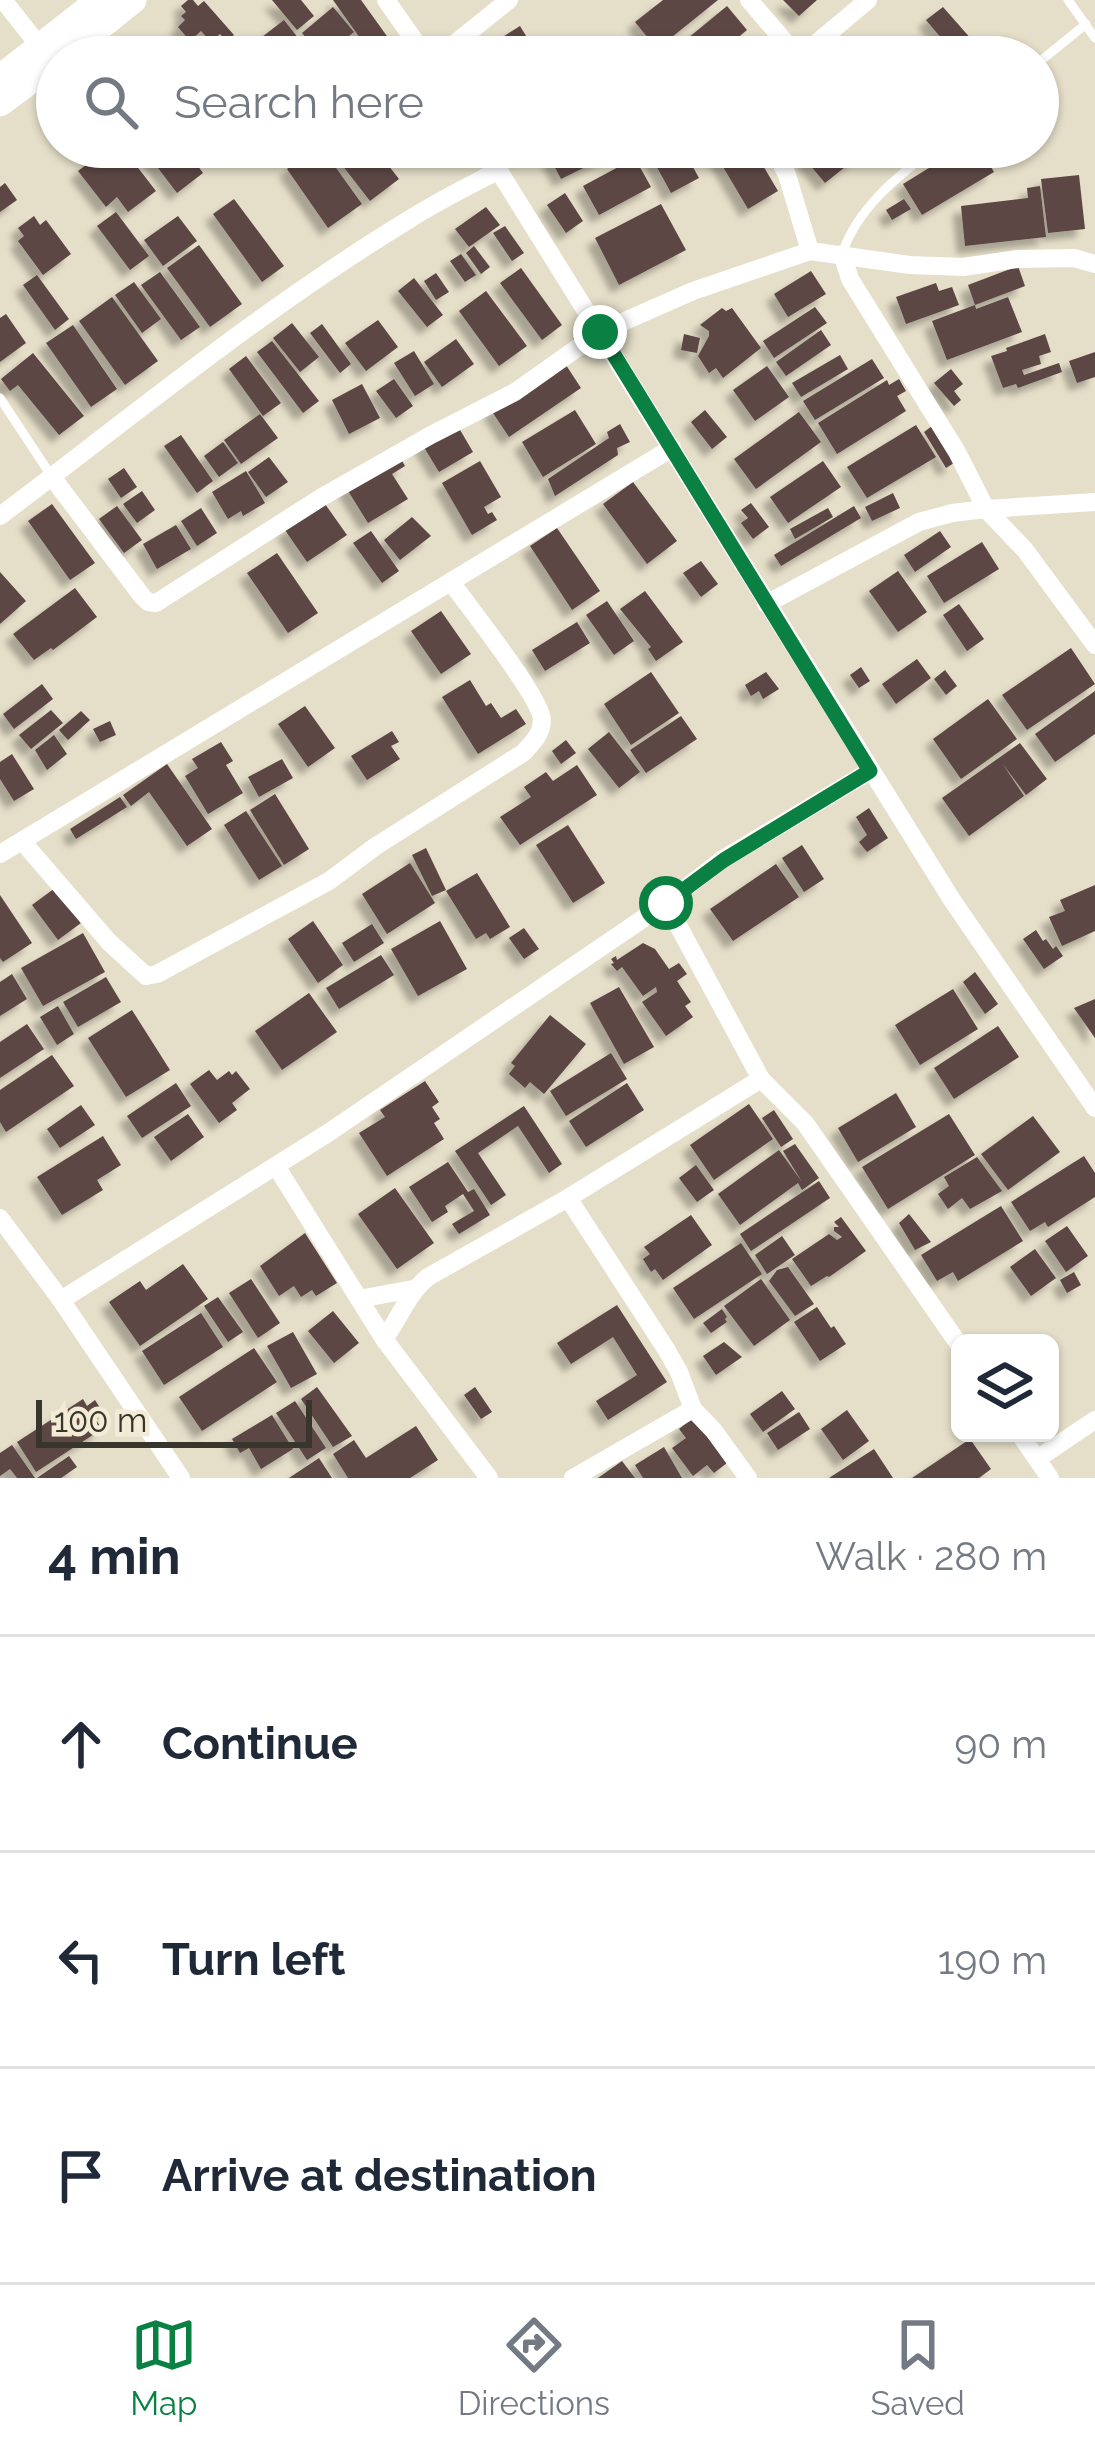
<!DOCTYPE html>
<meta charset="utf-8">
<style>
:root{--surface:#fff;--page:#f6f6f7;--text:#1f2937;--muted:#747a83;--line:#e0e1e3;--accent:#0b8043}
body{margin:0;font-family:Raleway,sans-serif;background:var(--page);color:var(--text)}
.controls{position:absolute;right:36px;bottom:36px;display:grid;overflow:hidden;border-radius:18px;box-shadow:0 3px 9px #0004}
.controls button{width:108px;height:108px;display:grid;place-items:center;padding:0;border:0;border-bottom:3px solid var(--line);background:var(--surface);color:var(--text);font:60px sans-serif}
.scale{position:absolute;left:36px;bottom:30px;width:276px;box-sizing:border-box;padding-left:12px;border:6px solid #38352c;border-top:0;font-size:33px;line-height:42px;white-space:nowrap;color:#38352c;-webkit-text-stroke:9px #f3ebd5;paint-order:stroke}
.stop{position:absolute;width:36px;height:36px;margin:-27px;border:9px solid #0b8043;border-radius:50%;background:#fff}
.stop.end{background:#0b8043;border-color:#fff;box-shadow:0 3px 12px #0008}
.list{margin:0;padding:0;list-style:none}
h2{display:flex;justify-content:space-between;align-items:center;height:156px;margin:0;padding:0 48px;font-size:51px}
h2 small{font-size:39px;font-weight:400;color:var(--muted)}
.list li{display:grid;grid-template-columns:78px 1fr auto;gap:36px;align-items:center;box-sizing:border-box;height:216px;padding:0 48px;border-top:3px solid var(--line)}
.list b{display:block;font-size:45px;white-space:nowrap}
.list em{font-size:39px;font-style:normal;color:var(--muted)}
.icon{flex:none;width:66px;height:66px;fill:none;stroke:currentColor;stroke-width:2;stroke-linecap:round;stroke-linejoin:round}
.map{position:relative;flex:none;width:1095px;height:1478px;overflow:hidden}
.search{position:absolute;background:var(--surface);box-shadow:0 3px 9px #0004;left:36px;right:36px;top:36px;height:132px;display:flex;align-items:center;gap:30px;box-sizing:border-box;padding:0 42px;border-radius:66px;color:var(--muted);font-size:45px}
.sheet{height:804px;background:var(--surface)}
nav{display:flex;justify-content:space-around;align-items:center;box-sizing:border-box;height:168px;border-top:3px solid var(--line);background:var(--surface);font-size:33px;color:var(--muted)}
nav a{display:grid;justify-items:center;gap:6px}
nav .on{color:var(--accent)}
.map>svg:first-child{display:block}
.building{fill:#5b4644;filter:url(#shadow)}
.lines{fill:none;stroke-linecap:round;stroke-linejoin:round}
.lane{stroke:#fff;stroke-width:9}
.street{stroke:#fff;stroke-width:18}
.secondary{stroke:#fff;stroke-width:27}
.route{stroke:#0b8043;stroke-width:15}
</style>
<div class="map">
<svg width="1095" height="1478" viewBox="0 0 1095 1478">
<defs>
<filter id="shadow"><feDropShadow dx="-8" dy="8" stdDeviation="3" flood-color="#0004"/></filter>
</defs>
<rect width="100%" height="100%" fill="#e5dec8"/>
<g class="building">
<path d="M188,0H193L198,6L204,1L234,35L226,41L220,34L211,42L201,31L190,41L178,27L185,20L181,16L186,12L181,6Z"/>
<path d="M272,0H301L314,16L297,30Z"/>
<path d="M333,0H361L389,39L370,52Z"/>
<path d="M663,0H718L657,49L635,22Z"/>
<path d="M783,0H817L799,16Z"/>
<path d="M727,6L747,30L715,57H665Z"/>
<path d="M333,7L354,32L323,57L302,33Z"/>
<path d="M943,7L980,49L969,57H957L926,20Z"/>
<path d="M284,20L313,57H263L253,44Z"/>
<path d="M520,26L539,57H471Z"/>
<path d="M836,42L849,57H818Z"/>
<path d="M110,147H122L156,191L128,212L117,197L106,207L78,171Z"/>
<path d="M142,147H184L203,173L177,193Z"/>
<path d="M318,147H321L362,204L328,228L287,169Z"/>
<path d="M338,147H374L399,179L370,201L332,152Z"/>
<path d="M572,147H626L561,179L550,158Z"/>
<path d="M646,147H682L699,178L671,193Z"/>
<path d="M719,147H752L778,191L748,209L713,150Z"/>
<path d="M818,147H853L860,155L825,183L804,158Z"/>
<path d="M963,147H979L994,172L922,215L903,184Z"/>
<path d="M635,158L651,187L599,215L583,186Z"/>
<path d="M1079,175L1085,229L1048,233L1041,179Z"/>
<path d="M5,183L17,200L0,212V187Z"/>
<path d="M1040,186L1046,237L965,246L961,206L1028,198L1027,188Z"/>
<path d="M565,193L583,221L566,233L547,205Z"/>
<path d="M234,199L284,266L262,282L213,214Z"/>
<path d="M904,199L911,209L892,220L886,210Z"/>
<path d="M661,204L686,250L619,285L595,238Z"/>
<path d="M486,207L500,225L469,247L455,229Z"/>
<path d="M116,212L149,256L130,270L97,226Z"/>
<path d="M34,216L40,225L46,220L71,254L43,275L18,241L24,236L18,228Z"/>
<path d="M178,216L197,241L163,266L144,240Z"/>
<path d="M505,226L524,253L512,261L493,233Z"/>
<path d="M199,245L242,304L210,327L167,268Z"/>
<path d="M474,246L490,267L481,274L466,253Z"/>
<path d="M461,254L476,275L465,282L450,261Z"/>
<path d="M1018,266L1025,286L975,305L968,285Z"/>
<path d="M521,268L562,325L542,340L500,283Z"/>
<path d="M811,271L826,294L788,317L774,294Z"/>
<path d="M160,272L200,327L181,340L141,285Z"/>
<path d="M436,273L449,292L436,300L424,281Z"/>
<path d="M37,275L69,319L55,330L23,285Z"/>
<path d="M414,278L443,315L427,327L398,291Z"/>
<path d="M134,282L161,319L142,333L115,295Z"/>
<path d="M936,283L939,291L952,287L959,305L906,324L896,297Z"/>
<path d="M486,291L527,346L499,366L459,311Z"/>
<path d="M112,297L158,361L125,385L79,321Z"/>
<path d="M1008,297L1022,332L947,360L932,321L975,305L976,309Z"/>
<path d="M815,307L827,323L774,358L763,341Z"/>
<path d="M722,308L726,311L732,308L761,348L723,378L716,368L709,373L698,356L709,336V331L700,325Z"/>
<path d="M6,314L26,343L0,362V318Z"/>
<path d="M378,320L398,347L366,371L345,343Z"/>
<path d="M292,323L319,357L300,372L273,338Z"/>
<path d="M322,324L351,364L340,373L310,333Z"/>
<path d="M73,325L117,389L91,407L46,343Z"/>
<path d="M821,330L831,345L786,376L776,362Z"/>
<path d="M684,334L700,338L697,353L681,350Z"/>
<path d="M1045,334L1051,352L1039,356L1041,364L1022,370L1024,375L1059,363L1062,372L1018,388L1016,384L1003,388L991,356L1007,351L1006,348Z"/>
<path d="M456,339L474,364L442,387L424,362Z"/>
<path d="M272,341L319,401L303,413L257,352Z"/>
<path d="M414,351L434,384L415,396L394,363Z"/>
<path d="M1095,352V377L1077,383L1069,361Z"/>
<path d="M33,353L84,416L59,435L18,385L10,391L1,379Z"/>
<path d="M840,355L848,369L801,397L792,383Z"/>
<path d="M246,356L281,403L263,416L229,369Z"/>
<path d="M872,359L884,378L815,420L803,401Z"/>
<path d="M564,362L581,388L509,437L491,410Z"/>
<path d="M767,366L789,397L755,421L733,390Z"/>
<path d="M951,369L963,384L954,391L961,400L954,406L934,383Z"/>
<path d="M394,379L413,406L396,418L376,391Z"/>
<path d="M899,379L906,391L897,396L906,411L837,454L818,423L887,380L889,385Z"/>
<path d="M362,384L380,418L349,434L332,400Z"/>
<path d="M575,410L596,444L543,477L522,442Z"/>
<path d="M705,410L727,437L712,449L691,422Z"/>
<path d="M799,412L821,442L756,489L734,459Z"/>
<path d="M260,414L278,438L241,464L224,440Z"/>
<path d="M456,423L473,452L439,472L422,444Z"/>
<path d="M620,424L630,442L617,448L618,455L555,496L548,479L609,438L607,432Z"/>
<path d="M916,425L936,457L867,498L847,467Z"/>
<path d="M932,426L954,463L946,468L924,432Z"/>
<path d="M181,435L213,481L197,493L164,446Z"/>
<path d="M223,442L238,463L219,477L204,456Z"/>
<path d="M398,454L405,466L392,474L408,499L368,523L345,486Z"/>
<path d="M269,457L288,482L266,497L248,472Z"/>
<path d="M480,461L501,497L484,507L488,514L492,512L497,520L472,535L442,483Z"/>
<path d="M823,461L841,487L788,523L770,497Z"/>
<path d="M124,468L137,487L121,498L108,479Z"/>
<path d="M246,471L265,503L243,516L241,511L228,519L212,492Z"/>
<path d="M633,482L677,541L647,564L603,504Z"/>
<path d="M142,491L155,510L137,523L123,504Z"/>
<path d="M893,493L900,508L872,521L865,507Z"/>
<path d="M751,503L769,527L753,539L741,523L748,518L741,510Z"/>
<path d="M52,504L95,563L70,580L28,521Z"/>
<path d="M325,504L347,535L307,562L285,530Z"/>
<path d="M117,506L142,540L124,553L99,519Z"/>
<path d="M854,506L861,518L781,566L774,555Z"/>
<path d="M201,508L217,533L197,546L181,521Z"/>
<path d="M828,508L833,517L795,539L790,529Z"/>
<path d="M412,517L431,536L400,560L384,540Z"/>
<path d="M176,525L191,549L157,569L143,544Z"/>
<path d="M557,528L600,591L572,610L530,546Z"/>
<path d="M371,531L399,571L382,583L353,543Z"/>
<path d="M940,531L951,547L915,572L904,555Z"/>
<path d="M982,542L999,569L944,603L927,576Z"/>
<path d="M277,553L318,613L288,633L247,573Z"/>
<path d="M701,561L718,584L701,597L683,573Z"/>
<path d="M898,571L927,612L898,632L869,591Z"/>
<path d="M0,572L26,601L0,624Z"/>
<path d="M75,588L97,617L53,650L51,648L34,660L13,634Z"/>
<path d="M645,591L683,642L656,661L648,649L651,647L620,609Z"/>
<path d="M607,601L634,641L614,655L586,615Z"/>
<path d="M959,604L984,639L967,651L943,615Z"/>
<path d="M441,611L471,654L441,674L411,631Z"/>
<path d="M577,622L590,643L545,671L532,650Z"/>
<path d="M1071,648L1095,684L1027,730L1002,695Z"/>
<path d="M917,659L931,678L896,704L882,684Z"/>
<path d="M861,667L870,681L859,688L850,675Z"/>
<path d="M945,670L957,686L946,695L934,679Z"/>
<path d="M651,672L679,713L631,745L604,704Z"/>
<path d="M766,672L779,689L763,699L759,691L751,696L745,685Z"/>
<path d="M470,680L486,706L491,703L501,718L516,709L526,724L478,754L442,697Z"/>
<path d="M42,684L53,699L14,729L3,714Z"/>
<path d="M1095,691V734L1055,762L1035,734Z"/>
<path d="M988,699L1017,739L961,779L933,739Z"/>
<path d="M305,706L335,748L308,767L278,724Z"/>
<path d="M51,710L63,723L31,749L19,735Z"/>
<path d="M81,711L90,720L68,740L59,730Z"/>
<path d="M681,716L697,739L646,773L630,750Z"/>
<path d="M110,721L116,735L100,742L93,729Z"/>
<path d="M392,731L399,742L391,746L400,759L367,780L351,756Z"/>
<path d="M609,732L640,772L619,788L588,749Z"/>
<path d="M54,735L67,754L47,770L35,750Z"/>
<path d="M566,740L576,753L561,764L552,751Z"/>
<path d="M221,742L233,761L226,765L243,793L208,814L185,776L198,768L192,759Z"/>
<path d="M1020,743L1047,779L1026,795L1002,763L1024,796L969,836L942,798Z"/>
<path d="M12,754L34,789L14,801L0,779V762Z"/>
<path d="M282,759L293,778L259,797L248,777Z"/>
<path d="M167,764L212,829L187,846L149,792L131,806L123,795Z"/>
<path d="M577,765L597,795L520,845L500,817L531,797L524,787L546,772L553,781Z"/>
<path d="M275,794L309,849L284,865L250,810Z"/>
<path d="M120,797L127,807L76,839L70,829Z"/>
<path d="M869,808L888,838L867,852L859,842L867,835L856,817Z"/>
<path d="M246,811L282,866L259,880L224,825Z"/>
<path d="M568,825L605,883L573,903L536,845Z"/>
<path d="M802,845L824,879L804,892L782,858Z"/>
<path d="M426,848L446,890L432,896L412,855Z"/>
<path d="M410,863L435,903L387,934L362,894Z"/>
<path d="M776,864L799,897L733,941L710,909Z"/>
<path d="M477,873L510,927L490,939L486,933L476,939L446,891Z"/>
<path d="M1095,885V931L1062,946L1049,917L1065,911L1060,900Z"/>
<path d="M55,888L81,923L58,940L32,905Z"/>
<path d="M0,895L32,943L3,962L0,958Z"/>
<path d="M313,921L343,965L318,983L288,939Z"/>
<path d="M440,921L467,969L418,996L391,949Z"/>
<path d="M372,924L384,943L354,962L342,943Z"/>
<path d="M524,928L539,949L524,959L509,938Z"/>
<path d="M1036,930L1043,941L1046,939L1053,949L1056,946L1063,956L1044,969L1023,939Z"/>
<path d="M83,933L105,972L43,1006L21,968Z"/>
<path d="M643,943L655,949L669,969L679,963L687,974L677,981L691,1002L685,1006L693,1017L666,1036L642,1002L657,992L656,987L643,996L622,967L617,971L611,964L614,963L611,959L616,956L617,960Z"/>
<path d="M381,955L394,975L339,1009L326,988Z"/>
<path d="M975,972L998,1004L985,1014L963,982Z"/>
<path d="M12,974L27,999L0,1016V982Z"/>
<path d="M106,977L121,1002L78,1027L63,1002Z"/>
<path d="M619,987L654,1047L624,1064L590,1003Z"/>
<path d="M953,989L978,1029L920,1065L895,1025Z"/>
<path d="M309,993L337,1032L282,1070L255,1031Z"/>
<path d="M1095,999V1038L1074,1008Z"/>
<path d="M58,1006L74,1034L57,1045L40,1017Z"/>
<path d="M132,1010L170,1070L126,1097L88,1038Z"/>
<path d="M550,1015L586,1044L544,1094L530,1082L525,1088L509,1074L515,1066L511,1063Z"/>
<path d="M27,1024L44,1049L0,1078V1042Z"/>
<path d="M998,1026L1019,1057L954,1099L934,1068Z"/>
<path d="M611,1053L627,1079L566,1116L550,1091Z"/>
<path d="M52,1055L74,1086L6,1132L0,1122V1090Z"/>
<path d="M209,1070L217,1080L229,1071L232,1075L236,1071L250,1089L232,1103L237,1110L219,1123L190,1084Z"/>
<path d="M425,1081L439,1102L432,1107L440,1119L434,1123L444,1139L387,1176L359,1133L385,1117L380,1110Z"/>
<path d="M176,1083L191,1106L142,1138L127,1116Z"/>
<path d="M627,1083L644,1110L586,1147L569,1121Z"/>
<path d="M896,1093L916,1127L858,1162L838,1128Z"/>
<path d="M749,1104L773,1139L714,1180L690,1145Z"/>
<path d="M81,1105L95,1125L60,1148L47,1129Z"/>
<path d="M524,1106L562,1164L549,1173L518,1126L478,1153L506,1195L491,1205L455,1151Z"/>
<path d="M774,1110L793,1139L781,1147L762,1118Z"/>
<path d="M188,1114L204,1137L171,1161L154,1137Z"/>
<path d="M949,1114L975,1155L888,1209L862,1167Z"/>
<path d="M1033,1116L1060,1152L1008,1190L981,1154Z"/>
<path d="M103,1136L121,1165L97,1180L103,1190L62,1215L37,1177Z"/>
<path d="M795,1144L819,1178L802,1190L798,1183L740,1225L718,1194L779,1150L802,1182L783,1151Z"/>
<path d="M1084,1156L1095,1173V1197L1048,1227L1045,1222L1030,1231L1011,1202Z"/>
<path d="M977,1157L1002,1191L970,1209L962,1198L948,1209L938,1194L949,1186L944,1177Z"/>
<path d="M448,1162L468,1192L474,1189L490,1215L459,1234L452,1224L474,1211L463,1194L445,1206L448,1212L432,1222L409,1187Z"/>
<path d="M696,1165L714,1190L697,1202L679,1178Z"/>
<path d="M819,1181L830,1198L751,1251L740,1234Z"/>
<path d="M395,1188L434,1243L397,1269L358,1214Z"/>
<path d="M1001,1206L1023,1241L958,1281L953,1272L937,1281L921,1255Z"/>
<path d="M909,1214L931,1242L915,1250L899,1223Z"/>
<path d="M691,1215L712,1245L663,1280L655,1269L651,1272L643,1259L650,1254L644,1247Z"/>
<path d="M841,1217L866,1251L829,1277L827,1276L811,1286L792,1259L829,1234L837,1240L842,1237L834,1231V1227H839L834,1222Z"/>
<path d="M1067,1226L1088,1256L1066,1272L1045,1241Z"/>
<path d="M305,1233L337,1283L316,1296L312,1290L301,1297L294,1286L279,1296L260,1266Z"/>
<path d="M782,1236L795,1255L767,1274L755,1255Z"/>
<path d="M741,1243L762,1274L694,1319L673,1288Z"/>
<path d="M1035,1249L1056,1278L1031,1296L1010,1267Z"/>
<path d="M183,1264L208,1299L140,1346L109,1302L140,1281L146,1290Z"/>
<path d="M788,1267L814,1304L795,1316L769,1281L777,1270Z"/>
<path d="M1074,1272L1081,1285L1067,1293L1060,1280Z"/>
<path d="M251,1279L280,1323L258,1338L229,1293Z"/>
<path d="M761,1279L790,1320L754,1346L724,1306Z"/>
<path d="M218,1297L243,1332L228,1342L204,1306Z"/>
<path d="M617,1305L667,1382L608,1420L596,1401L637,1375L613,1337L571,1364L557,1343Z"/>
<path d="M817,1307L831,1328L834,1326L846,1344L820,1361L794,1322Z"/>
<path d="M722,1309L727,1317L725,1319L727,1322L711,1333L703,1323Z"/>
<path d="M333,1311L359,1343L334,1363L308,1331Z"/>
<path d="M201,1313L223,1347L164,1385L142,1351Z"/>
<path d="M293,1332L317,1374L291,1388L267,1346Z"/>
<path d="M724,1342L742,1357L716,1375L703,1356Z"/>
<path d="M254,1348L277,1382L202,1431L179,1397Z"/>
<path d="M317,1387L352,1436L333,1447L301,1399Z"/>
<path d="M475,1387L492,1412L481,1419L464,1395Z"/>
<path d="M782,1391L795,1409L763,1432L750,1414Z"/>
<path d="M83,1399L87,1406L95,1400L104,1414L96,1420L102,1429L36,1472L17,1442Z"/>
<path d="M295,1401L326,1448L307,1460L276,1413Z"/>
<path d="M847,1410L869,1441L843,1460L821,1429Z"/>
<path d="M799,1412L810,1429L778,1450L767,1433Z"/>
<path d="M272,1415L293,1449L261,1469L249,1448L240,1453L232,1439Z"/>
<path d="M693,1418L727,1463L714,1473L707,1465L693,1476L672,1448L686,1438L679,1429Z"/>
<path d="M416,1426L438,1460L410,1478H348L333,1454L354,1440L366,1458Z"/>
<path d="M970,1439L991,1469L979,1478H912Z"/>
<path d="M12,1445L35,1478H17L10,1469L0,1476V1453Z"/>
<path d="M664,1447L682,1478H643L635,1465Z"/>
<path d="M874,1449L893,1478H829Z"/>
<path d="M69,1456L77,1467L61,1478H37Z"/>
<path d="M319,1458L332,1478H289Z"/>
<path d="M622,1461L635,1478H598Z"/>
</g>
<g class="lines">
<g class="lane">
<path d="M1068,0L1095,38"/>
<path d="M1038,63L1086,24"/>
<path d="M842,254C857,208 898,176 935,147"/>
<path d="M0,398L52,477"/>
</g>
<g class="street">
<path d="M3,0L41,48"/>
<path d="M386,0L426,57"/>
<path d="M749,0L798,57"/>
<path d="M438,57L509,0"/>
<path d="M800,57L868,0"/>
<path d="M484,147L952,900L1095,1108"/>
<path d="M773,147L787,175L810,251"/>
<path d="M842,254L850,279L957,452L986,509L1025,550L1095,645"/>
<path d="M52,477L142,596L148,602L156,603L322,497L431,435L515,392L600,332L693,291L810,251L910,265L963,267L1018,259L1074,258L1095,264"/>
<path d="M0,516C135,414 265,307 410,219C438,201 469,186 499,170"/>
<path d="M766,604L919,522L952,513L986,509L1095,502"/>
<path d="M22,841L109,942L146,976L157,974L329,881L376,846L523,753C532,743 542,734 542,720C541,697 468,606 451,582"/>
<path d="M0,854L672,448"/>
<path d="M666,903L761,1079L805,1123L960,1346"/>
<path d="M276,1166L384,1339L489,1478"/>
<path d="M568,1198L666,1349L679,1372L693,1409"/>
<path d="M0,1218L61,1300L181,1478"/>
<path d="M359,1299L413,1289"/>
<path d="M61,1300L328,1133L666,903L723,859L870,771"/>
<path d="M384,1339C400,1318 407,1294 428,1277L568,1198L761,1079"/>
<path d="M1019,1433L1050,1478"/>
<path d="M1037,1459L1095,1420"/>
<path d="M573,1478L693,1409L714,1431L748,1478"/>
</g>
<g class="secondary">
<path d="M62,57L133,0"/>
<path d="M0,78L100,0"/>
<path d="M0,103L57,61"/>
</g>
</g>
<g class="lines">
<path class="route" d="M600,332L870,771L724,860L666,903"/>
</g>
</svg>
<div class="controls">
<button><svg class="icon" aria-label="layers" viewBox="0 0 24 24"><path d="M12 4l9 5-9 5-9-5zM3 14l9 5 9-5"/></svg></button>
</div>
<div class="scale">100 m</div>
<div class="stop" style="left:666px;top:903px"></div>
<div class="stop end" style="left:600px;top:332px"></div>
<div class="search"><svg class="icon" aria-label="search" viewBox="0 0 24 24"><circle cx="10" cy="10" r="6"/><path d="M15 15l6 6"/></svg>Search here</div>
</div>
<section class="sheet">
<h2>4 min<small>Walk · 280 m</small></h2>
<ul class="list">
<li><svg class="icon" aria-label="ahead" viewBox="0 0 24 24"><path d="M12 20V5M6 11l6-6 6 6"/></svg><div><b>Continue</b></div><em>90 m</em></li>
<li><svg class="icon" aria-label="left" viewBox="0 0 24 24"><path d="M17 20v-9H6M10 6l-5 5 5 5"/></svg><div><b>Turn left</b></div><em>190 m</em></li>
<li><svg class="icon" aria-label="arrive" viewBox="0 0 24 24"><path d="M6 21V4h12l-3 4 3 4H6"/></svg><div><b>Arrive at destination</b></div></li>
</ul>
</section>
<nav>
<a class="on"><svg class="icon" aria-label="map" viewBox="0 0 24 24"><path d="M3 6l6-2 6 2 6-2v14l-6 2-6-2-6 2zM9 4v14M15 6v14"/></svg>Map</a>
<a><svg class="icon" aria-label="directions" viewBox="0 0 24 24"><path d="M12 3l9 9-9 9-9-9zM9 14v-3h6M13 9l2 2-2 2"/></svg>Directions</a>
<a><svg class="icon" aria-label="saved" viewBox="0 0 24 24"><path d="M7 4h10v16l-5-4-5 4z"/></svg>Saved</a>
</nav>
